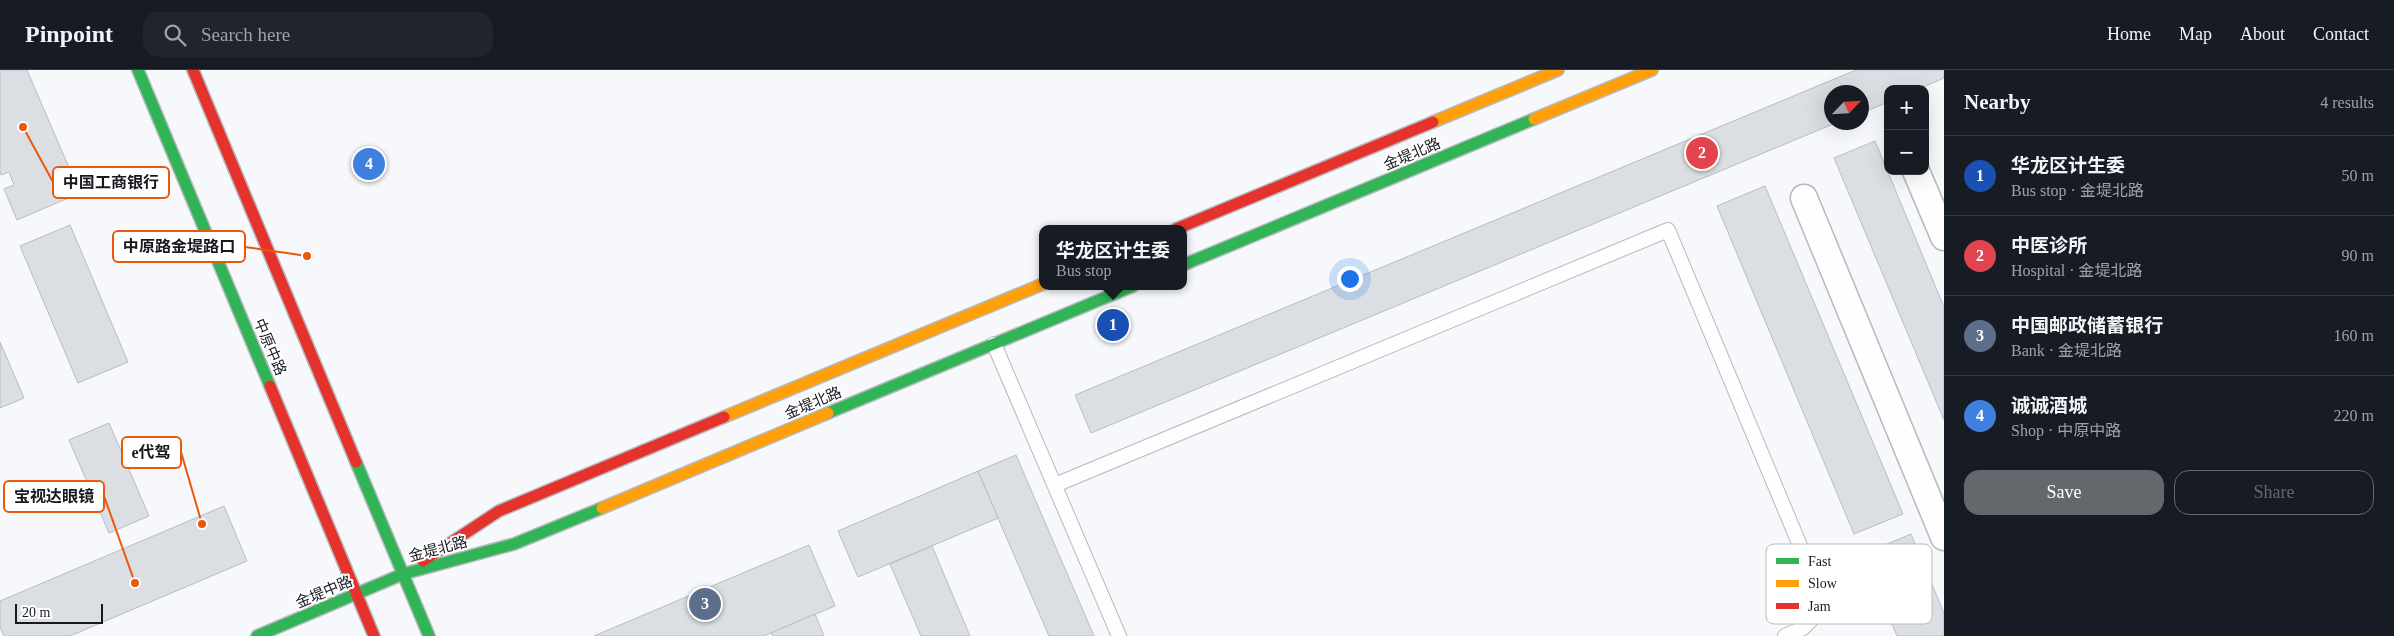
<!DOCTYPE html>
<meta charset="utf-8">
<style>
:root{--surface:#171b24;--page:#20242c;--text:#f1f3f6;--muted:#9ea1a6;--line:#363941;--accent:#64686c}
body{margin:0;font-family:"Times New Roman","Noto Sans SC",serif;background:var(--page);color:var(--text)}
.controls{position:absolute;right:15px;top:15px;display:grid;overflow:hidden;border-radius:10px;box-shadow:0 5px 20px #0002}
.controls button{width:45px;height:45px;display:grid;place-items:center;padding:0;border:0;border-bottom:1px solid var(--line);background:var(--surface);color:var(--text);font:25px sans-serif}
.compass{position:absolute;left:1824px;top:15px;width:45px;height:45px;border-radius:50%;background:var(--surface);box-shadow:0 5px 20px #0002;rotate:65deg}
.scale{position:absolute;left:15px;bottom:12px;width:88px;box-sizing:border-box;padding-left:5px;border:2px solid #161a1f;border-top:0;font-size:14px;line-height:18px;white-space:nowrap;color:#161a1f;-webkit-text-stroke:4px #fff;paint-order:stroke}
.you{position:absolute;left:1349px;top:208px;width:18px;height:18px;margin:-12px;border:4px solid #fff;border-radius:50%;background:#1a73e8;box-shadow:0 0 0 8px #1a73e833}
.badge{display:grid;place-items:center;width:32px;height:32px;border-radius:50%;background:var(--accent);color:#fff;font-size:16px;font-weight:700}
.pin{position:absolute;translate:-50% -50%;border:2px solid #fff;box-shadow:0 1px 5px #0006}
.popup{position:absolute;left:1039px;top:155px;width:148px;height:65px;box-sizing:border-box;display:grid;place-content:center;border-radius:10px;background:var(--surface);filter:drop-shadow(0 1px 4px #0005);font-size:16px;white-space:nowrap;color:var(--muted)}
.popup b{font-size:19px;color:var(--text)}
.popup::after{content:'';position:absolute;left:50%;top:100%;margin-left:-10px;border:10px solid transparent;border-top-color:var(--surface)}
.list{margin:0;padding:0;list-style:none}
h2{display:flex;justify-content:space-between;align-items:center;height:65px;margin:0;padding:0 20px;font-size:21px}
h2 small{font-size:16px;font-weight:400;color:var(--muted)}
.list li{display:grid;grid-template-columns:32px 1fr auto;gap:15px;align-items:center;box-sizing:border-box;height:80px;padding:0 20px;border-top:1px solid var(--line)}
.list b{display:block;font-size:19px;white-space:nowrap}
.list p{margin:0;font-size:16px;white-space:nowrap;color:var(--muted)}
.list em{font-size:16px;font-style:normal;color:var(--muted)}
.actions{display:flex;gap:10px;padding:15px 20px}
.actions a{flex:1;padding:11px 0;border:1px solid var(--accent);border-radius:15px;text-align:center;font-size:18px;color:var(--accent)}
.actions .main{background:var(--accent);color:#fff}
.icon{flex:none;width:28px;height:28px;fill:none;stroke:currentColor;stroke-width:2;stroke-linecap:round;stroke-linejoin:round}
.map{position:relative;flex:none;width:1944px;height:566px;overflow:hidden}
header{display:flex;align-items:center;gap:30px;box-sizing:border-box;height:70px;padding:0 25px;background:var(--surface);border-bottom:1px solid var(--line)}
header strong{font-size:24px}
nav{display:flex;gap:28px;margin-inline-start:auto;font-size:18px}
.search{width:350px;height:45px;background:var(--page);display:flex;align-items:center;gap:12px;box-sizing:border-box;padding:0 18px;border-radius:15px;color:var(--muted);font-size:19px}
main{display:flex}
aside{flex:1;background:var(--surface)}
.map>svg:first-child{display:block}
.building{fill:#dbdfe3;stroke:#b9bcc0}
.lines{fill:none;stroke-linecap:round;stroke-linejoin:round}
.lane-casing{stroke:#b6b9bd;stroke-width:16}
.street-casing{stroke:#b6b9bd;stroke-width:29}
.fast-casing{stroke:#b6b9bd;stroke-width:14}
.slow-casing{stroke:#b6b9bd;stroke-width:14}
.jam-casing{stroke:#b6b9bd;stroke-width:14}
.lane{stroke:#fefefe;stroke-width:14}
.street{stroke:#fefefe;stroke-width:26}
.fast{stroke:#30b455;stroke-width:11}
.slow{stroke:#ff9f0a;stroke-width:11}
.jam{stroke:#e5322d;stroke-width:11}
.labels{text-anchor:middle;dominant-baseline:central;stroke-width:4;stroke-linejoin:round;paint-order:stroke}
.street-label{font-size:15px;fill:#161a1f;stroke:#fff}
.key{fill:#fff;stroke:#b9babc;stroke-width:1}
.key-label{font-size:14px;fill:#161a1f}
.leader{fill:none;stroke:#e8590c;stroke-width:2}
.callout-dot{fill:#e8590c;stroke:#fff;stroke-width:2}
.callout{fill:#fff;stroke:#e8590c;stroke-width:2}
.callout-label{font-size:16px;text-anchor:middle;font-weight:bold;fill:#161a1f}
</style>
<header>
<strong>Pinpoint</strong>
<div class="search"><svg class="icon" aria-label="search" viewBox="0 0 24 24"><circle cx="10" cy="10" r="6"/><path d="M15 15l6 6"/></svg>Search here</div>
<nav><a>Home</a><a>Map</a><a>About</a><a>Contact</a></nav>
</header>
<main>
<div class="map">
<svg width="1944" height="566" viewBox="0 0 1944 566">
<rect width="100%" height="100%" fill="#f6f8fb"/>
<g class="building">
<path d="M0,0H27L80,123L17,150L4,119L14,115L9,102L1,105L0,101Z"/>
<path d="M1856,0H1944V8L1919,19H1888V32L1862,43V22H1832V52H1838L1091,363L1075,325Z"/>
<path d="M1875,71L1944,237V350L1834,88Z"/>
<path d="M1765,116L1903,444L1854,464L1717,136Z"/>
<path d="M70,155L128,292L78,313L20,176Z"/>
<path d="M0,272L24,328L0,338Z"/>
<path d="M109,353L149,446L109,463L69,370Z"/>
<path d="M1016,385L1094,566H1049L998,448L978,401Z"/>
<path d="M978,401L998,448L858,507L838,461Z"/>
<path d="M224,436L247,491L70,566H4L0,557V531Z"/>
<path d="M1911,464L1944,543V566H1897L1863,484Z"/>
<path d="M809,475L835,536L764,566H594Z"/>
<path d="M932,476L970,566H921L890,494Z"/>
<path d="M815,544L824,566H773L771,563Z"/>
</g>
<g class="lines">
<defs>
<g id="lane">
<path d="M994,274L1119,566"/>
<path d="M1055,415L1668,160L1819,521L1821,540L1803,558L1785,566"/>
</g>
<g id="street">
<path d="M1916,101L1944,167"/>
<path d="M1804,128L1944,467"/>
</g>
<g id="fast">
<path d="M138,0L270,316"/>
<path d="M1183,195L1534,49"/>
<path d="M828,343L1133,216"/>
<path d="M356,392L429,566"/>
<path d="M257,566L403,504L514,474L602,438"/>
</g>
<g id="slow">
<path d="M1534,49L1652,0"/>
<path d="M1433,52L1558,0"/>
<path d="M724,347L1043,214"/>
<path d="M602,438L828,343"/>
</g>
<g id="jam">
<path d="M193,0L356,392"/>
<path d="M1176,159L1433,52"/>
<path d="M270,316L374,566"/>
<path d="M423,491L499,441L724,347"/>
</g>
</defs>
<use href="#lane" class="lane-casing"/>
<use href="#street" class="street-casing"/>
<use href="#fast" class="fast-casing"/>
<use href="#slow" class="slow-casing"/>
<use href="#jam" class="jam-casing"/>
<use href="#lane" class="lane"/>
<use href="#street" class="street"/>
<use href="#fast" class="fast"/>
<use href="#slow" class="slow"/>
<use href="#jam" class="jam"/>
</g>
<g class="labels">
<g class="street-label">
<text transform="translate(1412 84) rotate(-23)">金堤北路</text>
<text transform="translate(270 277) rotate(67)">中原中路</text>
<text transform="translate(813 333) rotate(-23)">金堤北路</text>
<text transform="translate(438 479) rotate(-15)">金堤北路</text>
<text transform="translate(324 522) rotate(-23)">金堤中路</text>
</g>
</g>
<rect x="1766" y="474" width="166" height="80" rx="8" class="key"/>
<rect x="1776" y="488" width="23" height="6" fill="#30b455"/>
<rect x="1776" y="510" width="23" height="7" fill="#ff9f0a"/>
<rect x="1776" y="533" width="23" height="6" fill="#e5322d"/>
<g class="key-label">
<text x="1808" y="496">Fast</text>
<text x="1808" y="518">Slow</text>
<text x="1808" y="541">Jam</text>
</g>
<path class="leader" d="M23 57L53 112M307 186L245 177M202 454L181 382M135 513L104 426"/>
<g class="callout-dot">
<circle cx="23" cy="57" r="5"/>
<circle cx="307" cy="186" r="5"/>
<circle cx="202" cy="454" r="5"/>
<circle cx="135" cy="513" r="5"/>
</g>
<g class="callout">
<rect x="53" y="97" width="116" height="31" rx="5"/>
<rect x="113" y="161" width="132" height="31" rx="5"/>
<rect x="122" y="367" width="59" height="31" rx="5"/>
<rect x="4" y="411" width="100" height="31" rx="5"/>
</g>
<g class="callout-label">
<text x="111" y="118">中国工商银行</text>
<text x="179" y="182">中原路金堤路口</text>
<text x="151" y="388">e代驾</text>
<text x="54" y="432">宝视达眼镜</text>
</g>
</svg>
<div class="controls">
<button>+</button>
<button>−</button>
</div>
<svg class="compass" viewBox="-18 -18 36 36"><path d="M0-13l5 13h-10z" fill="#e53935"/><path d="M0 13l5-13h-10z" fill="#9ea1a6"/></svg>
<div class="scale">20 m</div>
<div class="you"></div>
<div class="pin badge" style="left:1113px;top:255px;background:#1a4fb4">1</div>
<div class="popup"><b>华龙区计生委</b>Bus stop</div>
<div class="pin badge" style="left:1702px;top:83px;background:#e0444e">2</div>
<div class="pin badge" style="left:705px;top:534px;background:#5c6f8a">3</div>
<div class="pin badge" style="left:369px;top:94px;background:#3f7fe0">4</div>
</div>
<aside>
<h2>Nearby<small>4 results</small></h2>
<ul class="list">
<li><span class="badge" style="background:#1a4fb4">1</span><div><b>华龙区计生委</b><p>Bus stop · 金堤北路</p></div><em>50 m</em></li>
<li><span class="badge" style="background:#e0444e">2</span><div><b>中医诊所</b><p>Hospital · 金堤北路</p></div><em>90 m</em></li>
<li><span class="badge" style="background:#5c6f8a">3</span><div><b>中国邮政储蓄银行</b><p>Bank · 金堤北路</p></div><em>160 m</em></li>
<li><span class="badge" style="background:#3f7fe0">4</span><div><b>诚诚酒城</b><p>Shop · 中原中路</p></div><em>220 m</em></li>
</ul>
<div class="actions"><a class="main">Save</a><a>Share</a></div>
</aside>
</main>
